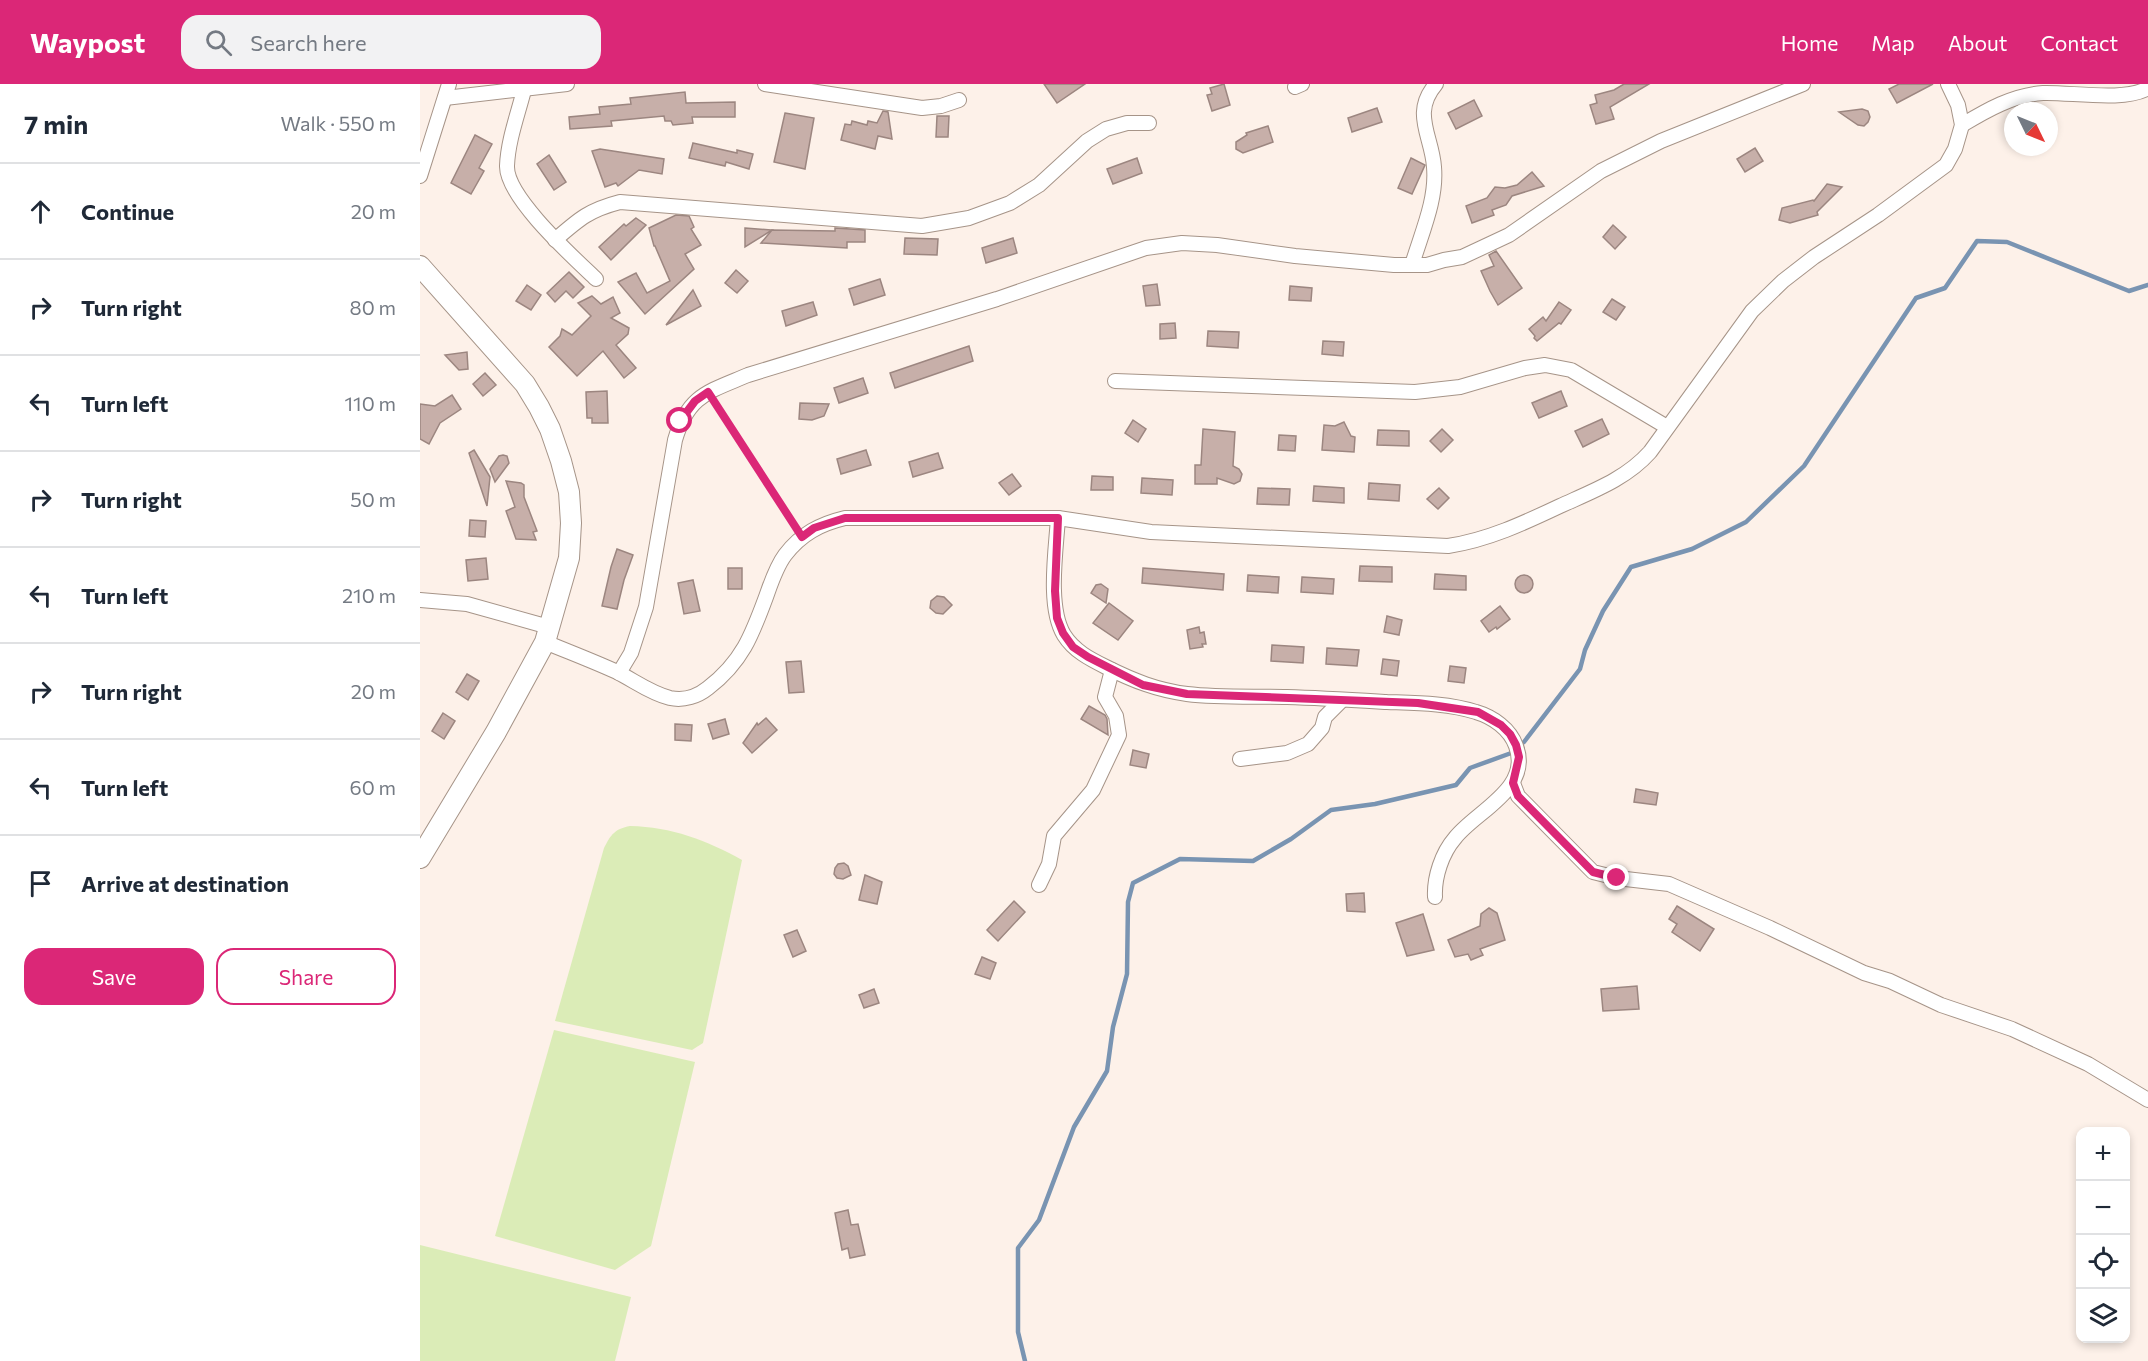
<!DOCTYPE html>
<meta charset="utf-8">
<style>
:root{--surface:#fff;--page:#f2f2f3;--text:#1f2937;--muted:#747a83;--line:#e0e1e3;--accent:#db2777}
body{margin:0;font-family:Commissioner,sans-serif;background:var(--page);color:var(--text)}
.controls{position:absolute;right:18px;bottom:18px;display:grid;overflow:hidden;border-radius:12px;box-shadow:0 3px 9px #0003}
.controls button{width:54px;height:54px;display:grid;place-items:center;padding:0;border:0;border-bottom:2px solid var(--line);background:var(--surface);color:var(--text);font:30px sans-serif}
.compass{position:absolute;left:1584px;top:18px;width:54px;height:54px;border-radius:50%;background:var(--surface);box-shadow:0 3px 9px #0003;rotate:133deg}
.stop{position:absolute;width:18px;height:18px;margin:-14px;border:4px solid #db2777;border-radius:50%;background:#fff}
.stop.end{background:#db2777;border-color:#fff;box-shadow:0 2px 6px #0008}
.list{margin:0;padding:0;list-style:none}
h2{display:flex;justify-content:space-between;align-items:center;height:78px;margin:0;padding:0 24px;font-size:26px}
h2 small{font-size:20px;font-weight:400;color:var(--muted)}
.list li{display:grid;grid-template-columns:39px 1fr auto;gap:18px;align-items:center;box-sizing:border-box;height:96px;padding:0 24px;border-top:2px solid var(--line)}
.list b{display:block;font-size:22px;white-space:nowrap}
.list em{font-size:20px;font-style:normal;color:var(--muted)}
.actions{display:flex;gap:12px;padding:18px 24px}
.actions a{flex:1;padding:14px 0;border:2px solid var(--accent);border-radius:18px;text-align:center;font-size:21px;color:var(--accent)}
.actions .main{background:var(--accent);color:#fff}
.icon{flex:none;width:33px;height:33px;fill:none;stroke:currentColor;stroke-width:2;stroke-linecap:round;stroke-linejoin:round}
.map{position:relative;flex:none;width:1728px;height:1277px;overflow:hidden}
header{display:flex;align-items:center;gap:36px;box-sizing:border-box;height:84px;padding:0 30px;background:var(--accent);color:#fff}
header strong{font-size:28px}
nav{display:flex;gap:33px;margin-inline-start:auto;font-size:21px}
.search{width:420px;height:54px;background:var(--page);display:flex;align-items:center;gap:15px;box-sizing:border-box;padding:0 21px;border-radius:18px;color:var(--muted);font-size:22px}
main{display:flex}
aside{flex:1;background:var(--surface)}
.map>svg:first-child{display:block}
.green{fill:#dbecb7}
.lines{fill:none;stroke-linecap:round;stroke-linejoin:round}
.stream{stroke:#7994b2;stroke-width:4.5}
.building{fill:#c7afa9;stroke:#9c8680;stroke-width:1.5}
.street-casing{stroke:#a69488;stroke-width:16}
.secondary-casing{stroke:#a69488;stroke-width:22}
.path{stroke:#a39993;stroke-width:3;stroke-dasharray:3 4.5;stroke-linecap:butt}
.street{stroke:#fff;stroke-width:14}
.secondary{stroke:#fff;stroke-width:20}
.route{stroke:#db2777;stroke-width:8}
</style>
<header>
<strong>Waypost</strong>
<div class="search"><svg class="icon" aria-label="search" viewBox="0 0 24 24"><circle cx="10" cy="10" r="6"/><path d="M15 15l6 6"/></svg>Search here</div>
<nav><a>Home</a><a>Map</a><a>About</a><a>Contact</a></nav>
</header>
<main>
<aside>
<h2>7 min<small>Walk · 550 m</small></h2>
<ul class="list">
<li><svg class="icon" aria-label="ahead" viewBox="0 0 24 24"><path d="M12 20V5M6 11l6-6 6 6"/></svg><div><b>Continue</b></div><em>20 m</em></li>
<li><svg class="icon" aria-label="right" viewBox="0 0 24 24"><path d="M7 20v-9h11M14 6l5 5-5 5"/></svg><div><b>Turn right</b></div><em>80 m</em></li>
<li><svg class="icon" aria-label="left" viewBox="0 0 24 24"><path d="M17 20v-9H6M10 6l-5 5 5 5"/></svg><div><b>Turn left</b></div><em>110 m</em></li>
<li><svg class="icon" aria-label="right" viewBox="0 0 24 24"><path d="M7 20v-9h11M14 6l5 5-5 5"/></svg><div><b>Turn right</b></div><em>50 m</em></li>
<li><svg class="icon" aria-label="left" viewBox="0 0 24 24"><path d="M17 20v-9H6M10 6l-5 5 5 5"/></svg><div><b>Turn left</b></div><em>210 m</em></li>
<li><svg class="icon" aria-label="right" viewBox="0 0 24 24"><path d="M7 20v-9h11M14 6l5 5-5 5"/></svg><div><b>Turn right</b></div><em>20 m</em></li>
<li><svg class="icon" aria-label="left" viewBox="0 0 24 24"><path d="M17 20v-9H6M10 6l-5 5 5 5"/></svg><div><b>Turn left</b></div><em>60 m</em></li>
<li><svg class="icon" aria-label="arrive" viewBox="0 0 24 24"><path d="M6 21V4h12l-3 4 3 4H6"/></svg><div><b>Arrive at destination</b></div></li>
</ul>
<div class="actions"><a class="main">Save</a><a>Share</a></div>
</aside>
<div class="map">
<svg width="1728" height="1277" viewBox="0 0 1728 1277">
<rect width="100%" height="100%" fill="#fdf1e9"/>
<g class="green">
<path d="M210,742C252,743 286,756 322,776L283,959L272,966L135,937L184,764C191,750 195,745 210,742Z"/>
<path d="M134,946L275,978L231,1162L195,1186L75,1152Z"/>
<path d="M0,1161L211,1213L195,1277H0Z"/>
</g>
<g class="lines">
<g class="stream">
<path d="M1104,658L1160,585L1165,566L1183,527L1211,483L1272,465L1326,438L1384,382L1496,214L1525,204L1557,157L1587,158L1709,207L1728,201"/>
<path d="M605,1277L598,1248V1164L619,1136L654,1043L687,987L693,943L707,890L708,818L713,799L760,775L833,777L871,755L911,726L955,720L1036,701L1050,684L1094,668"/>
</g>
</g>
<g class="building">
<path d="M624,0H665L637,19Z"/>
<path d="M804,0L810,21L792,27L787,11L792,10L790,4Z"/>
<path d="M1204,0H1229L1190,23L1194,35L1176,40L1170,21L1177,19L1175,11L1194,6Z"/>
<path d="M1479,0H1513L1477,19L1469,5Z"/>
<path d="M265,8L266,19L315,18V33H272L273,39L253,41L251,37H245L244,32L191,37L192,42L150,45L149,33L180,30L179,23L211,20L210,14Z"/>
<path d="M1054,16L1062,32L1036,45L1028,29Z"/>
<path d="M957,24L962,38L932,48L928,34Z"/>
<path d="M1442,25L1448,27L1450,33L1448,38L1444,42L1438,41L1419,28Z"/>
<path d="M463,27L468,28L472,55L458,52L455,65L421,56L425,40L431,41L432,37L447,41L448,37L457,39Z"/>
<path d="M365,29L394,34L385,85L354,78Z"/>
<path d="M517,32H529L528,53H516Z"/>
<path d="M848,42L853,58L823,69L816,65V58L827,51L826,49Z"/>
<path d="M55,51L72,60L59,84L64,87L51,110L31,99Z"/>
<path d="M273,59L317,69V66L333,70L329,85L306,78L305,82L269,74Z"/>
<path d="M1335,64L1343,77L1325,88L1317,75Z"/>
<path d="M180,65L244,75L242,90L219,86L198,102L196,99L185,103L172,67Z"/>
<path d="M129,71L146,98L134,106L117,80Z"/>
<path d="M717,74L722,89L693,100L687,85Z"/>
<path d="M991,74L1005,81L992,110L978,104Z"/>
<path d="M1112,88L1124,102L1092,112L1086,121L1072,126L1074,131L1052,139L1046,122L1067,114L1075,103L1085,104L1097,101Z"/>
<path d="M1407,100L1422,103L1397,128L1398,131L1370,139L1359,136L1362,124L1393,116L1394,117Z"/>
<path d="M256,131L269,132L274,143L271,145L281,161L265,170L274,185L225,230L198,198L216,189L227,209L250,197L235,162H234L229,144Z"/>
<path d="M216,134L226,141L191,176L179,163L204,140L206,142Z"/>
<path d="M1193,141L1206,153L1195,165L1183,153Z"/>
<path d="M325,144L352,146L325,163Z"/>
<path d="M415,144L445,146V158H427V164L341,159L352,146L415,147Z"/>
<path d="M485,154L518,155L517,171L484,170Z"/>
<path d="M593,154L597,169L566,179L562,164Z"/>
<path d="M1076,167L1102,204L1078,221L1070,207L1061,187L1074,182L1069,171Z"/>
<path d="M316,186L328,197L317,209L305,199Z"/>
<path d="M149,188L164,203L153,214L146,207L135,218L127,209Z"/>
<path d="M460,195L465,211L434,221L429,205Z"/>
<path d="M737,200L740,221L726,222L723,202Z"/>
<path d="M107,201L121,211L111,226L96,217Z"/>
<path d="M870,202L892,204L891,217L869,216Z"/>
<path d="M273,206L281,222L246,241Z"/>
<path d="M172,212L181,220L193,213L200,229L191,234L209,244L208,250L196,261L216,284L204,294L183,267L157,292L129,263L140,252L142,245L152,251L171,232L158,219Z"/>
<path d="M1192,215L1205,223L1196,236L1183,228Z"/>
<path d="M393,218L397,231L366,242L362,227Z"/>
<path d="M1139,218L1151,226L1141,240L1139,239L1117,257L1114,254L1115,252L1109,245L1123,233L1126,237Z"/>
<path d="M755,239L756,254L740,255V240Z"/>
<path d="M788,247L819,248L818,264L787,262Z"/>
<path d="M903,257L924,258L923,272L902,270Z"/>
<path d="M549,262L553,277L475,304L470,289Z"/>
<path d="M47,268L48,285L39,286L25,271Z"/>
<path d="M65,289L76,301L63,312L53,300Z"/>
<path d="M443,294L448,309L419,319L414,304Z"/>
<path d="M187,307L188,339H172V334H167L166,308Z"/>
<path d="M1141,307L1147,322L1119,334L1112,319Z"/>
<path d="M32,311L41,325L20,339L9,360L0,355V320L15,322Z"/>
<path d="M380,319L409,320L404,332L392,336L379,335Z"/>
<path d="M1182,335L1189,350L1163,363L1155,347Z"/>
<path d="M713,336L726,345L718,358L705,349Z"/>
<path d="M924,338L931,352L935,353L934,368L902,366L904,341L915,342Z"/>
<path d="M783,345L815,348L813,382L819,385L822,390L820,397L814,400L797,394V400H775V381H781Z"/>
<path d="M1022,345L1033,356L1021,368L1010,357Z"/>
<path d="M958,346L989,347V362L957,361Z"/>
<path d="M859,351L876,352L875,367L858,366Z"/>
<path d="M54,366L70,393L67,422L49,369Z"/>
<path d="M446,366L451,381L421,390L417,375Z"/>
<path d="M518,369L523,384L493,393L489,378Z"/>
<path d="M83,371L87,372L89,379L75,398L70,385L79,372Z"/>
<path d="M592,390L601,402L589,411L579,399Z"/>
<path d="M672,392L693,393V406H671Z"/>
<path d="M722,394L753,396L752,411L721,409Z"/>
<path d="M86,397L101,399L104,401V413L117,447L113,448L116,456L96,455L86,427L95,423Z"/>
<path d="M949,399L980,401L979,417L948,415Z"/>
<path d="M894,402L924,404V419L893,417Z"/>
<path d="M838,404L870,405L869,421L837,420Z"/>
<path d="M1019,404L1029,414L1018,425L1007,415Z"/>
<path d="M50,436L66,437L65,453L49,452Z"/>
<path d="M197,465L213,471L204,496L197,525L182,522L191,483Z"/>
<path d="M66,474L68,495L48,497L46,476Z"/>
<path d="M940,482L972,483V498L939,497Z"/>
<rect x="308" y="484" width="14" height="21"/>
<path d="M723,484L804,490L803,506L722,499Z"/>
<path d="M1015,490L1046,492V506L1014,505Z"/>
<path d="M828,491L859,493L858,509L827,507Z"/>
<circle cx="1104" cy="500" r="9"/>
<path d="M882,493L914,495L913,510L881,508Z"/>
<path d="M273,496L280,527L264,530L258,499Z"/>
<path d="M681,500L688,505L686,519L671,509L676,501Z"/>
<path d="M517,512L524,513L532,521L523,530L516,529L510,524L511,517Z"/>
<path d="M689,519L713,537L698,556L673,539Z"/>
<path d="M1080,522L1090,535L1077,545L1076,543L1069,548L1061,537Z"/>
<path d="M967,532L982,536L979,551L964,548Z"/>
<path d="M779,543L780,549L784,548L786,560H782L783,563L770,565L767,546Z"/>
<path d="M852,561L884,563L883,579L851,577Z"/>
<path d="M907,564L939,566L937,582L906,580Z"/>
<path d="M963,575L979,577L977,592L961,590Z"/>
<path d="M381,577L384,608L369,609L366,578Z"/>
<path d="M1030,582L1046,584L1044,599L1028,597Z"/>
<path d="M47,590L59,597L48,616L36,608Z"/>
<path d="M669,622L685,631L687,635L688,651L661,635Z"/>
<path d="M23,629L35,637L24,655L12,647Z"/>
<path d="M346,634L357,646L332,669L323,659L337,639L338,641Z"/>
<path d="M305,635L309,650L293,655L288,640Z"/>
<path d="M255,640L272,641L271,657L255,656Z"/>
<path d="M713,666L729,670L726,684L710,681Z"/>
<path d="M1216,705L1238,709L1236,721L1214,718Z"/>
<path d="M424,779L428,782L431,791L423,795L417,794L414,790L415,784L418,780Z"/>
<path d="M445,791L462,798L457,820L439,816Z"/>
<path d="M944,809L945,828L927,827L926,810Z"/>
<path d="M594,817L605,828L578,857L567,846Z"/>
<path d="M1257,822L1294,845L1280,867L1252,848L1257,840L1249,835Z"/>
<path d="M1069,824L1077,829L1085,856L1060,865L1063,871L1051,876L1048,870L1035,873L1028,856L1060,842L1061,830Z"/>
<path d="M1003,830L1014,866L987,872L976,839Z"/>
<path d="M377,846L386,867L373,873L364,851Z"/>
<path d="M562,873L576,879L570,895L555,890Z"/>
<path d="M1217,902L1219,925L1183,927L1181,905Z"/>
<path d="M454,905L459,919L444,924L439,911Z"/>
<path d="M428,1126L431,1141L438,1140L445,1171L430,1174L428,1164L422,1166L415,1129Z"/>
</g>
<g class="lines">
<defs>
<g id="street">
<path d="M345,0L502,24L521,22L539,16"/>
<path d="M875,3L882,0"/>
<path d="M104,6C98,30 88,56 87,82C86,113 153,173 176,195"/>
<path d="M25,14L147,0"/>
<path d="M1542,41C1567,26 1593,11 1623,9C1651,8 1705,18 1728,4"/>
<path d="M0,92L29,0"/>
<path d="M135,156C159,135 169,126 200,118L502,142L549,134L590,119L619,101L667,57L686,45L707,39H729"/>
<path d="M992,181C1001,150 1017,116 1014,83C1012,52 991,29 1016,0"/>
<path d="M695,297L995,308L1040,303L1105,284L1125,281L1151,286L1247,343"/>
<path d="M638,434C636,466 627,523 644,551C654,567 670,575 686,583C714,597 737,606 767,610C800,614 834,612 867,613C900,614 933,616 967,618C996,619 1028,619 1056,628C1073,633 1090,645 1096,662C1112,705 1056,727 1035,754C1022,769 1014,793 1015,813"/>
<path d="M0,516L47,520L129,543"/>
<path d="M125,558C149,568 173,577 197,588C215,597 230,609 250,614C264,617 278,612 288,604C322,578 332,551 346,513C351,499 356,483 365,471C381,450 400,440 425,434H638L731,448L1028,462C1068,456 1104,439 1140,422C1173,407 1206,395 1230,368L1332,227L1363,197L1394,173L1458,131L1526,81L1535,65L1542,41L1538,21L1528,0"/>
<path d="M199,589L211,569L226,523L255,356C268,311 288,308 328,291L577,215L726,164L762,159L797,161L875,172L974,181H1007L1024,176L1042,173L1089,151L1181,87L1241,57L1383,0"/>
<path d="M820,675L867,669L888,660L902,644L905,633L922,616"/>
<path d="M1093,699L1098,712L1173,788L1197,794L1249,800L1350,844L1444,889L1470,897L1521,921L1592,945L1668,980L1728,1016"/>
<path d="M619,801L629,780L634,752L673,706L699,651L696,632L685,613L692,586"/>
</g>
<path id="secondary" d="M0,182L105,300L119,323L130,345L141,377L149,408L151,439L149,474L125,558L76,648L0,774"/>
</defs>
<use href="#street" class="street-casing"/>
<use href="#secondary" class="secondary-casing"/>
<path class="path" d="M296,319L375,442"/>
<use href="#street" class="street"/>
<use href="#secondary" class="secondary"/>
</g>
<g class="lines">
<path class="route" d="M260,337L275,317L288,308L382,453L394,444L425,434H638L635,507L637,534L643,549L653,563L668,573L723,601L767,610L998,619L1058,628L1081,641L1090,650L1096,661L1099,673L1093,699L1098,712L1173,788L1197,794"/>
</g>
</svg>
<div class="controls">
<button>+</button>
<button>−</button>
<button><svg class="icon" aria-label="locate" viewBox="0 0 24 24"><circle cx="12" cy="12" r="6"/><path d="M12 2v4M12 18v4M2 12h4M18 12h4"/></svg></button>
<button><svg class="icon" aria-label="layers" viewBox="0 0 24 24"><path d="M12 4l9 5-9 5-9-5zM3 14l9 5 9-5"/></svg></button>
</div>
<svg class="compass" viewBox="-18 -18 36 36"><path d="M0-13l5 13h-10z" fill="#e53935"/><path d="M0 13l5-13h-10z" fill="#747a83"/></svg>
<div class="stop" style="left:260px;top:337px"></div>
<div class="stop end" style="left:1197px;top:794px"></div>
</div>
</main>
